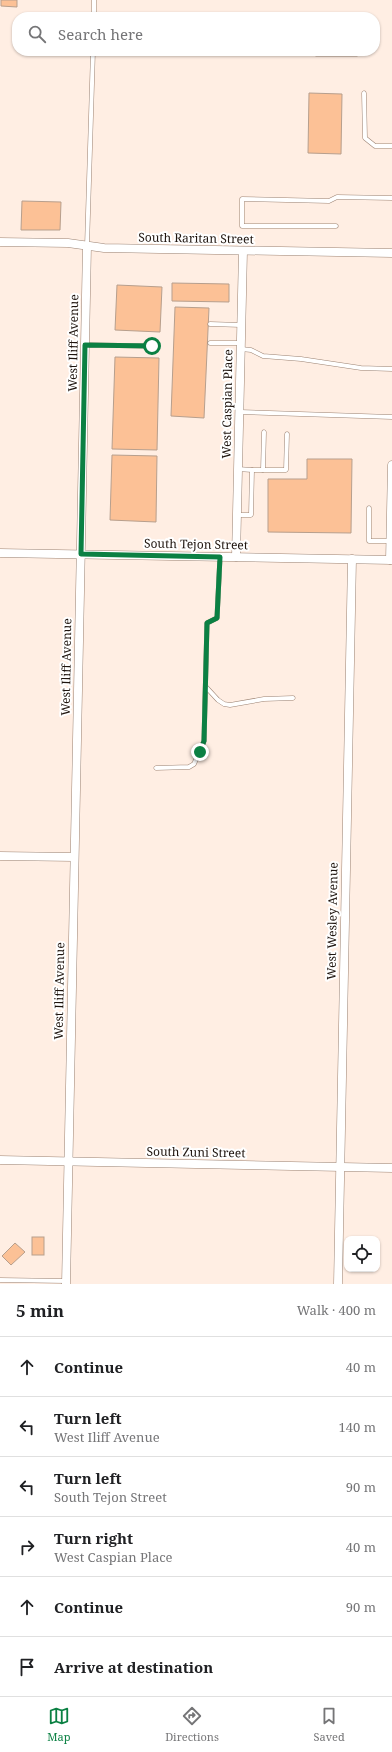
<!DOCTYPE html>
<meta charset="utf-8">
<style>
:root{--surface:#fff;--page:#f6f6f6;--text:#202124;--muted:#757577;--line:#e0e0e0;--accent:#0b8043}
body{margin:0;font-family:"Noto Serif",serif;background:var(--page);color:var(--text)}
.controls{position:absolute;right:12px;bottom:12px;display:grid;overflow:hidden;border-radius:8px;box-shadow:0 1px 3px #0004}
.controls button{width:36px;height:36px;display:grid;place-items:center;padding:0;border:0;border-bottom:1px solid var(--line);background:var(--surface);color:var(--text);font:20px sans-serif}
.stop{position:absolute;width:12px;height:12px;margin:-9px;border:3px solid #0b8043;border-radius:50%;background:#fff}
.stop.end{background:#0b8043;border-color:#fff;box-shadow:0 1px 4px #0008}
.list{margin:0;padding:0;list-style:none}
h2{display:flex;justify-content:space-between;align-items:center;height:52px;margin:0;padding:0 16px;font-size:17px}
h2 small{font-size:13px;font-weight:400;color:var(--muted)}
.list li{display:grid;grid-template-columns:26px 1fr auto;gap:12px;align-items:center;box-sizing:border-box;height:60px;padding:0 16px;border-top:1px solid var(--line)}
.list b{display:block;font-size:15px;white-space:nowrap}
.list p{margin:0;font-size:13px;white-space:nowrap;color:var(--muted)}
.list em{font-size:13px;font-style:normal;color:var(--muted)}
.icon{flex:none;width:22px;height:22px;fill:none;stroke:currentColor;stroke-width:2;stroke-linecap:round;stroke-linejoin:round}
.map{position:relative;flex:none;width:392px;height:1284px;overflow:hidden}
.search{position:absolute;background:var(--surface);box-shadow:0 1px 3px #0004;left:12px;right:12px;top:12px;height:44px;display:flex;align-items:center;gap:10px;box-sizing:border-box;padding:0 14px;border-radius:16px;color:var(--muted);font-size:15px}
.sheet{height:412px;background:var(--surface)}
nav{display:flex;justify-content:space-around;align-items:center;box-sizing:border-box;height:56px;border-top:1px solid var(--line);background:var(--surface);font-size:11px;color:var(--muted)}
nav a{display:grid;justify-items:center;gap:2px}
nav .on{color:var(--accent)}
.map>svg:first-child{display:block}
.building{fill:#fcc196;stroke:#b79f8d}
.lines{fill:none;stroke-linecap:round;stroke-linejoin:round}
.lane-casing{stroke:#9c8373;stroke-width:5}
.street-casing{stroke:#9c8373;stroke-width:9}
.lane{stroke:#fff;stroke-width:4}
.street{stroke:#fff;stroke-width:8}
.route{stroke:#0b8043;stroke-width:5}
.labels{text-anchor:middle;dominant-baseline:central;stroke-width:4;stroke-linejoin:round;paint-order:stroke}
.street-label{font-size:12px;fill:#1e140e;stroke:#fff}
</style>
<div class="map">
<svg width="392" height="1284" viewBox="0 0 392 1284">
<rect width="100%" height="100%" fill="#ffeee3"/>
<g class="building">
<path d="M1,0H17V7L1,6Z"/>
<rect x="316" y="51" width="41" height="5"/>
<path d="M309,93L342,94L341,154L308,153Z"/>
<path d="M22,201L61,202L60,230H21Z"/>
<path d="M172,283L229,284V302L172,301Z"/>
<path d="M117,285L162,287L160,332L115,330Z"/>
<path d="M175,307L209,308L204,418L171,416Z"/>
<path d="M115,357L159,358L157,450L112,449Z"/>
<path d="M112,455L157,456L156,522L110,520Z"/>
<path d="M307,459H352L351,533L268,532V479H307Z"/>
<rect x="32" y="1237" width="12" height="18"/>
<path d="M15,1243L25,1252L11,1265L2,1256Z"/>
</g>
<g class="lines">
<defs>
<g id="lane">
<path d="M94,17V0"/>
<path d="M364,93L365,138L375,146H392"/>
<path d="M336,226H242V199L329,201L337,197L392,198"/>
<path d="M87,246L93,51"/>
<path d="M210,324L241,325"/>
<path d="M210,343H241"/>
<path d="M85,345L152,346"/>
<path d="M241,349L251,350L263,356L301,359L361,368L392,369"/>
<path d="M240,412L392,417"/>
<path d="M238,469L252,470"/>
<path d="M263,470H286L287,434"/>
<path d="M369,508V541H390"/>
<path d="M237,515H251L252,470H263L264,432"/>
<path d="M206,687L218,700L224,704L230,705L264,699L293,698"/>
<path d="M156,768L189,767L194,764L204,741L207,623L217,618L220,557"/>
<path d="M0,1280L66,1281"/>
</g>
<g id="street">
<path d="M0,242L68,243L104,248L392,253"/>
<path d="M0,553L392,560"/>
<path d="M236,557L243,251"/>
<path d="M390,560L392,465"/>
<path d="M0,856L74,857"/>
<path d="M0,1160L392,1168"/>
<path d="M66,1284L87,246"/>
<path d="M338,1284L352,559"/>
</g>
</defs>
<use href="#lane" class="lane-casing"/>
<use href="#street" class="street-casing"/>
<use href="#lane" class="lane"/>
<use href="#street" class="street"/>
</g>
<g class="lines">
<path class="route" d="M152,346L85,345L81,554L220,557L217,618L207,623L204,741L200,752"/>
</g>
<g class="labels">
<g class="street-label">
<text transform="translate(196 238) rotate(1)">South Raritan Street</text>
<text transform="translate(73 343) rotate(-89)">West Iliff Avenue</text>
<text transform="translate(227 404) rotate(-89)">West Caspian Place</text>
<text transform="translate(196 544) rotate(1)">South Tejon Street</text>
<text transform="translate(66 667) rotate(-89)">West Iliff Avenue</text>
<text transform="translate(332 921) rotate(-89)">West Wesley Avenue</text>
<text transform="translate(59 991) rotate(-89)">West Iliff Avenue</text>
<text transform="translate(196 1152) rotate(1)">South Zuni Street</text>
</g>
</g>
</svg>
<div class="controls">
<button><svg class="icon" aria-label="locate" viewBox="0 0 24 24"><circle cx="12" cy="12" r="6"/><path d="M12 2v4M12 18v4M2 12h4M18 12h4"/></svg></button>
</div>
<div class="stop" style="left:152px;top:346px"></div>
<div class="stop end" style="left:200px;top:752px"></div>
<div class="search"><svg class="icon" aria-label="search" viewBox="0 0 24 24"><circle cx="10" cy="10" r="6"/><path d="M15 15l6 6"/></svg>Search here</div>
</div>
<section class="sheet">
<h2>5 min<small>Walk · 400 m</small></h2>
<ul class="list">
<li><svg class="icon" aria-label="ahead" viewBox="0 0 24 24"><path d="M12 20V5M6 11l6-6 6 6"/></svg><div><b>Continue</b></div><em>40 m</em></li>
<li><svg class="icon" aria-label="left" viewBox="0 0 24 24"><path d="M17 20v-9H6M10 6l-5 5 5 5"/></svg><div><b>Turn left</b><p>West Iliff Avenue</p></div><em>140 m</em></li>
<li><svg class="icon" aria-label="left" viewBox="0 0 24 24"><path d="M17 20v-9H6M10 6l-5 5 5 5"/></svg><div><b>Turn left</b><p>South Tejon Street</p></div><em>90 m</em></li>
<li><svg class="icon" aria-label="right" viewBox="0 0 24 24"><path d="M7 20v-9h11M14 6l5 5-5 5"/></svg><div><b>Turn right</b><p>West Caspian Place</p></div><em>40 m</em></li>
<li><svg class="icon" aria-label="ahead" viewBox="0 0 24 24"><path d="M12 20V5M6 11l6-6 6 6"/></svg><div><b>Continue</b></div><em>90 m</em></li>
<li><svg class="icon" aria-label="arrive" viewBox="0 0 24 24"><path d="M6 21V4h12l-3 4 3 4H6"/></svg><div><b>Arrive at destination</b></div></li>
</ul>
</section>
<nav>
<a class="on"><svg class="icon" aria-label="map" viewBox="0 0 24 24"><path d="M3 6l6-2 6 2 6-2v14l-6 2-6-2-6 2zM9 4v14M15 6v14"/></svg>Map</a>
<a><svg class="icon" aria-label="directions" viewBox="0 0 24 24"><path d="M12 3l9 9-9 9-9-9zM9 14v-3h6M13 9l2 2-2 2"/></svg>Directions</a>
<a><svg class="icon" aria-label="saved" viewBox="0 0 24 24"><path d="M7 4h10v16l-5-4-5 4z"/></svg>Saved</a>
</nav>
